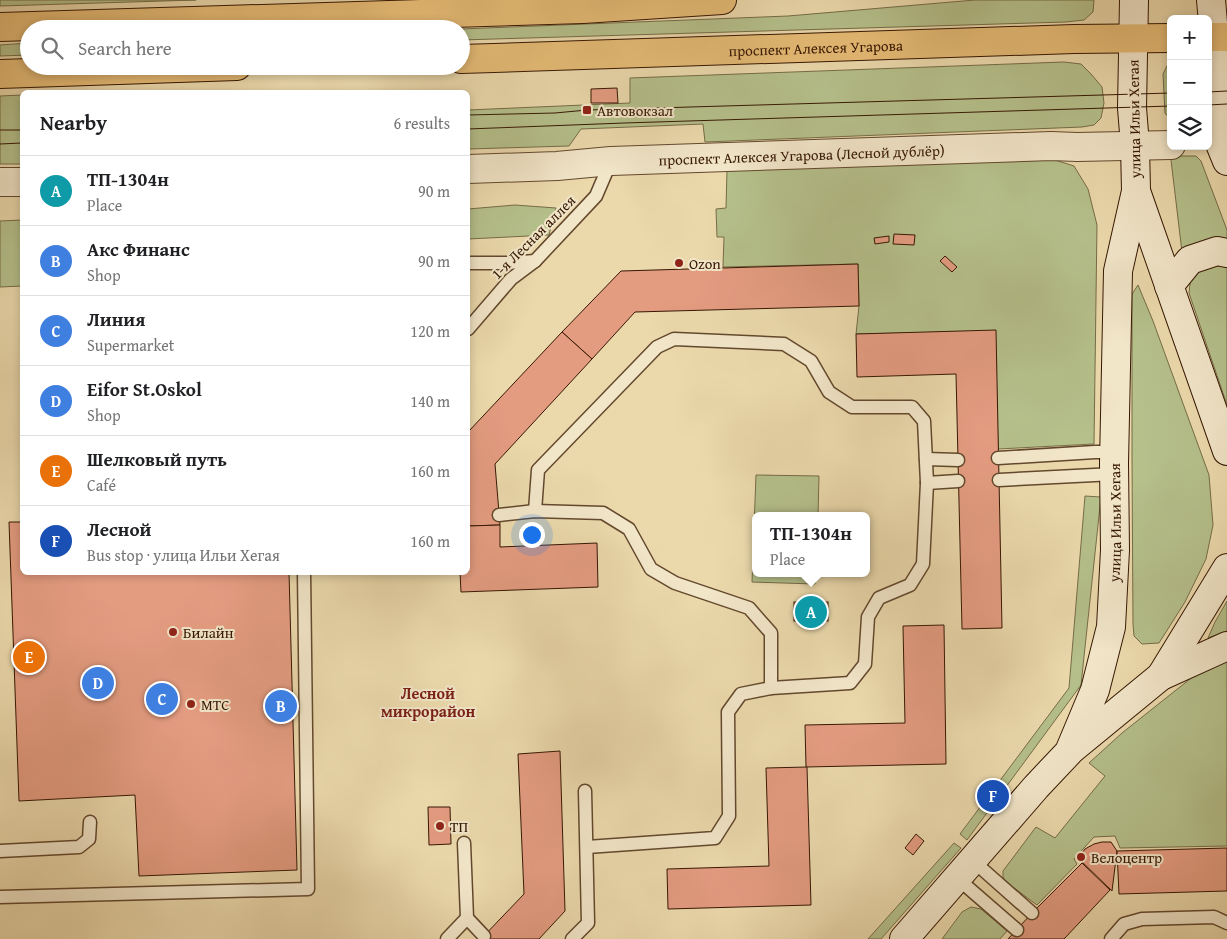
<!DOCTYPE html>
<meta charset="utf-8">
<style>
:root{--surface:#fff;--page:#f6f6f6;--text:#202124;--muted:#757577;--line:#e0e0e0;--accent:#0f766e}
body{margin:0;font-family:"Gentium Book Plus",serif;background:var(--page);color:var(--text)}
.controls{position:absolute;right:15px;top:15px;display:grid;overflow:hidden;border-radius:8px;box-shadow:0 2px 8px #0003}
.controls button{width:45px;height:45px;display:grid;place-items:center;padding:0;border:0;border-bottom:1px solid var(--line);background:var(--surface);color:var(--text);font:25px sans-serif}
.you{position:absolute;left:531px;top:534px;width:18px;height:18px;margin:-12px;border:4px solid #fff;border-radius:50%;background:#1a73e8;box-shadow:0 0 0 8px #1a73e833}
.badge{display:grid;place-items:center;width:32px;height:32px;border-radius:50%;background:var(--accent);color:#fff;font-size:16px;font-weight:700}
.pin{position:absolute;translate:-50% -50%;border:2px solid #fff;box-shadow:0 1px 5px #0006}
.popup{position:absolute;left:752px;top:512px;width:118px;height:65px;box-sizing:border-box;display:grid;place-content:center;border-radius:8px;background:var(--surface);filter:drop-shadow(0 1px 4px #0005);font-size:16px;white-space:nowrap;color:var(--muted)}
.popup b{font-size:19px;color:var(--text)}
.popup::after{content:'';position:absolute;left:50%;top:100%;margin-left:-10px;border:10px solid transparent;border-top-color:var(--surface)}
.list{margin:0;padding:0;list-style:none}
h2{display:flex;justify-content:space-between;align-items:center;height:65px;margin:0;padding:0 20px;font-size:21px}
h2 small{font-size:16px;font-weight:400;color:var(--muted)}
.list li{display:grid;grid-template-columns:32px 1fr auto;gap:15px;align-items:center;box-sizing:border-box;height:70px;padding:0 20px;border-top:1px solid var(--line)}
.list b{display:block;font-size:19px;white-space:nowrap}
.list p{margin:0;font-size:16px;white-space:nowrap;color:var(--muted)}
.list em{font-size:16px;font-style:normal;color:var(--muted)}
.icon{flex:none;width:28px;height:28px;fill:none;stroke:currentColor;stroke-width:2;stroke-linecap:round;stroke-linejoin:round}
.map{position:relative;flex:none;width:1227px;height:939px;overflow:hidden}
.search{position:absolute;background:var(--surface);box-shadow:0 2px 8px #0003;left:20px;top:20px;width:450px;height:55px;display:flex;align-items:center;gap:12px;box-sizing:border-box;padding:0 18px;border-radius:28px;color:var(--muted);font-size:19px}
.panel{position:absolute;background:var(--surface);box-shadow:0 2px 8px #0003;left:20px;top:90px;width:450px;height:485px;border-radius:8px}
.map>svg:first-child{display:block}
.green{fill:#b5c08b;stroke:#766c47}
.building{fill:#e49c81;stroke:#361703}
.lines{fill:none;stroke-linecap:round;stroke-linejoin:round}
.service-casing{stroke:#63482d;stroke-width:15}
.tertiary-casing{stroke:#63482d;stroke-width:30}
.secondary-casing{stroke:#361703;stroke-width:30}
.primary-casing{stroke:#361703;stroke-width:30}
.service{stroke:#f2e6c9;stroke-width:12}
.tertiary{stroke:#f2e6c9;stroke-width:28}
.secondary{stroke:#f2e6c9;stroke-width:28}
.primary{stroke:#e6bc76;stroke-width:28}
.tram{stroke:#361703;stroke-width:1}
.poi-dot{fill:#8f2418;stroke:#f2e6c9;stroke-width:2}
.labels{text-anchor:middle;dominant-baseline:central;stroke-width:4;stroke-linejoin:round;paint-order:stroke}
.street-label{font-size:15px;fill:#361703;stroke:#f2e6c9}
.poi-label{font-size:15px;fill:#361703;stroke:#f2e6c9;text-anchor:start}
.neighbourhood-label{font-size:16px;font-weight:bold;fill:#7a1f14;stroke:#f2e6c9}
</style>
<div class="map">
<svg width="1227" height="939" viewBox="0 0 1227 939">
<rect width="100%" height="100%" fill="#ebd9ac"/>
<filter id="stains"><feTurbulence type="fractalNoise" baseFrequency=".004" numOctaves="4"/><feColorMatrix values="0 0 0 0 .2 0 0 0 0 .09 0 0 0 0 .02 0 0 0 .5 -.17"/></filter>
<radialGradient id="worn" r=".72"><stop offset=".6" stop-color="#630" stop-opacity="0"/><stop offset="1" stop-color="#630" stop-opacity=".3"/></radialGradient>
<g class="green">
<path d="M0,0H196L0,6Z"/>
<path d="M975,0H1094L1093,12L1084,20L1066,22L461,40V29L788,16Z"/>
<path d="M29,43V55L0,56V45Z"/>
<path d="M1064,62L1081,64L1091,74L1102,87L1104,103L1101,118L1094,125L1082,127L705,142L703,124L581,129L569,146L468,149V110L630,103V78Z"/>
<path d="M1171,63V120L1165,113L1163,74L1168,64Z"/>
<path d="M22,95V164H0V96Z"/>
<path d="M1175,156H1196L1201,161L1227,230V241C1206,239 1200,240 1182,252L1171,160Z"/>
<path d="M1055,160L1074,166L1088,189L1097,225L1094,444L998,449L995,331L856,334L859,306L858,264L723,267L724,237H717L716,209L726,208L727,170Z"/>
<path d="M515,205L556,208L549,235L468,239V209Z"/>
<path d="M22,220V286L0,287V221Z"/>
<path d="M1227,261V405L1189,293L1191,275L1204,266Z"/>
<path d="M1138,285L1153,321L1209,475L1213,525L1206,559L1185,602L1159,643L1142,644L1134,636L1133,624L1132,458V294Z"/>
<path d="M756,475L819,476L818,516H756V573H816L815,584L752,582Z"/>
<path d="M1085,496L1101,497L1081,685L967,840L960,834L1069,688Z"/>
<path d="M1227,601V631L1208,638L1215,622Z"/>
<path d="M1227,658V846L1120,848L1115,836L1094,837L1074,859L1077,864L1037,905L1006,882L1003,877V871L1036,827L1055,838L1105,776L1089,763L1122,733L1195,675Z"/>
<path d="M954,843L961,848L881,939H868Z"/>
<path d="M971,907L981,909L1007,931L1000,939H942L962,912Z"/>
</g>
<g class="building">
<path d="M617,88L618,103H591V89Z"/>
<path d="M894,234L915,235L914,245L893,244Z"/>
<path d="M889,236V242L875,244L874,238Z"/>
<path d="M945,256L957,267L952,272L940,261Z"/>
<path d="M858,264L859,306L635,312L592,359L562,332L621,271Z"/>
<path d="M996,330L1002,628L962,629L956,374L857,377L856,334Z"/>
<path d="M562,332L592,359L495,464L500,525L468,526V432Z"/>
<path d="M9,522H22V572H289L297,870L139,876L135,795L19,801Z"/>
<path d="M500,525V547L597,543L598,587L461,592L460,572H468V526Z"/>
<rect x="794" y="602" width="34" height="19"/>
<path d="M944,625L946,764L806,767L805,725L905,723L903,626Z"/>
<path d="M560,751L565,911L539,939H481L524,894L518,754Z"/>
<path d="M807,767L811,905L668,909L667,869L769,866L766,768Z"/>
<path d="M428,807H450L451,844L429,845Z"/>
<path d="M916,834L924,841L913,855L905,848Z"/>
<path d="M1102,842H1111L1117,851L1112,891L1078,858L1085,849L1094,844Z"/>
<path d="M1227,848V891L1119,894L1117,851Z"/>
<path d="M1082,863L1110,890L1064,939H1008L1032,913Z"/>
</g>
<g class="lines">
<defs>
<g id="service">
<path d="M468,263H507L535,261"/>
<path d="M468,329L511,279L535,261L596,196L611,161"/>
<path d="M998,458L1095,452H1115"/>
<path d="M926,459L958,460"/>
<path d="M999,480L1114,474"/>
<path d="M927,483L958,481"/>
<path d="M535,511L538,470L657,347L674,339L784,344L811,361L829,392L852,407H912L924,421L927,483L923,564L910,585L879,598L868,617L865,664L850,683L771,688L741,694L728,712L729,816L715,838L587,847"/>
<path d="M499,515L535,511L603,513L629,529L651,569L675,583L749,608L771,633V688"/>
<path d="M0,851L79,847L89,839L90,822"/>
<path d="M972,860L1032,913"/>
<path d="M957,878L1017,930"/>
<path d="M0,897L308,889L304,572"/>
<path d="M467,918L484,936"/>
<path d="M447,939L467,918L464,843"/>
<path d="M572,939L588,923L585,791"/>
<path d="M1111,939L1124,924L1142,919L1214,917L1227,923"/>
</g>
<g id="tertiary">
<path id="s1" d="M468,169L557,166L611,161L1051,146L1077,147L1171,145"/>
<path d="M0,182H22"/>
</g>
<g id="secondary">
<path d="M1211,0L1220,104V144L1227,161"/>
<path d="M1136,191L1227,451"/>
<path d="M1169,286L1190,260L1217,251L1227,253"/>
<path d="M1161,676L1227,568"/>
<path d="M1072,749L1161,676L1227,646"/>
<path id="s2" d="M904,939L1036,787L1069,752L1095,690L1111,627L1115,550L1114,463L1118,271L1136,191L1135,145L1132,108L1134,0"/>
</g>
<g id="primary">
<path d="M0,27L583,9L722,0"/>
<path d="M1208,37H1227"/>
<path id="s3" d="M461,59L1074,39L1171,38"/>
<path d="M0,74L237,66"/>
</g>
</defs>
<use href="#service" class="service-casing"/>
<use href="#tertiary" class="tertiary-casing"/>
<use href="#secondary" class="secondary-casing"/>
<use href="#primary" class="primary-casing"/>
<use href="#service" class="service"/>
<use href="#tertiary" class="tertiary"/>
<use href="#secondary" class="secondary"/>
<use href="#primary" class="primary"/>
<g class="tram">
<path d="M1208,92L1227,91"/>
<path d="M1208,105L1227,104"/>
<path d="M468,115L555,113L587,110L1171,93"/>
<path d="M468,129L624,123L1171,106"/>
<path d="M0,130H22"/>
<path d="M0,144L22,143"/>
</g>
</g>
<g class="poi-dot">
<rect x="582" y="105" width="10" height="10" rx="2.5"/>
<circle cx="679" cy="263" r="5"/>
<circle cx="173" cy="632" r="5"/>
<circle cx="191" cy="704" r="5"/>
<circle cx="440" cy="826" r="5"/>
<circle cx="1081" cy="857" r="5"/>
</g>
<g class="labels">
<g class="street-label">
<text stroke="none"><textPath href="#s3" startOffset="355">проспект Алексея Угарова</textPath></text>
<text transform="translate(1134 119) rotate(-91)">улица Ильи Хегая</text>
<text stroke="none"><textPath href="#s1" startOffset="334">проспект Алексея Угарова (Лесной дублёр)</textPath></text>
<text transform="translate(533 237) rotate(-45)">1-я Лесная аллея</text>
<text stroke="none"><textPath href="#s2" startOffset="486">улица Ильи Хегая</textPath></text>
</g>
<g class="poi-label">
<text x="597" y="110">Автовокзал</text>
<text x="689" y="263">Ozon</text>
<text x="183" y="632">Билайн</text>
<text x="201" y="704">МТС</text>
<text x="450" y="826">ТП</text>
<text x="1091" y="857">Велоцентр</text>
</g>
<g class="neighbourhood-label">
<text x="428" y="693">Лесной<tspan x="428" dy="18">микрорайон</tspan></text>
</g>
</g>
<rect width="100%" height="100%" filter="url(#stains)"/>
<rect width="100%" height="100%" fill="url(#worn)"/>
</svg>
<div class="controls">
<button>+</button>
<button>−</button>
<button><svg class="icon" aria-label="layers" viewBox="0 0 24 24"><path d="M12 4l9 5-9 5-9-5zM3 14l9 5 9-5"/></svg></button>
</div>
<div class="you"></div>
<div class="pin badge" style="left:811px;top:612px;background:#0f9aa8">A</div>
<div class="popup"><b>ТП-1304н</b>Place</div>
<div class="pin badge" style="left:281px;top:706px;background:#3f7fe0">B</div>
<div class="pin badge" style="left:162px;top:699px;background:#3f7fe0">C</div>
<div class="pin badge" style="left:98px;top:683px;background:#3f7fe0">D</div>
<div class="pin badge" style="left:29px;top:657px;background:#e8710a">E</div>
<div class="pin badge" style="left:993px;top:796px;background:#1a4fb4">F</div>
<div class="search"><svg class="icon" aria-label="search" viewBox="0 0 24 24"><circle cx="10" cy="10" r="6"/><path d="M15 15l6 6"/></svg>Search here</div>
<section class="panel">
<h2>Nearby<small>6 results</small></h2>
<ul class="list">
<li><span class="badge" style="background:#0f9aa8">A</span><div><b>ТП-1304н</b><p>Place</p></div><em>90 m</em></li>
<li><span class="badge" style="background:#3f7fe0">B</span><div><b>Акс Финанс</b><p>Shop</p></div><em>90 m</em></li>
<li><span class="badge" style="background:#3f7fe0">C</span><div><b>Линия</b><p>Supermarket</p></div><em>120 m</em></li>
<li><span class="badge" style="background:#3f7fe0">D</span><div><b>Eifor St.Oskol</b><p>Shop</p></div><em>140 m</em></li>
<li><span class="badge" style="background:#e8710a">E</span><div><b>Шелковый путь</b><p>Café</p></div><em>160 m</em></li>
<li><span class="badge" style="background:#1a4fb4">F</span><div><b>Лесной</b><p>Bus stop · улица Ильи Хегая</p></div><em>160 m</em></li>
</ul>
</section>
</div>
